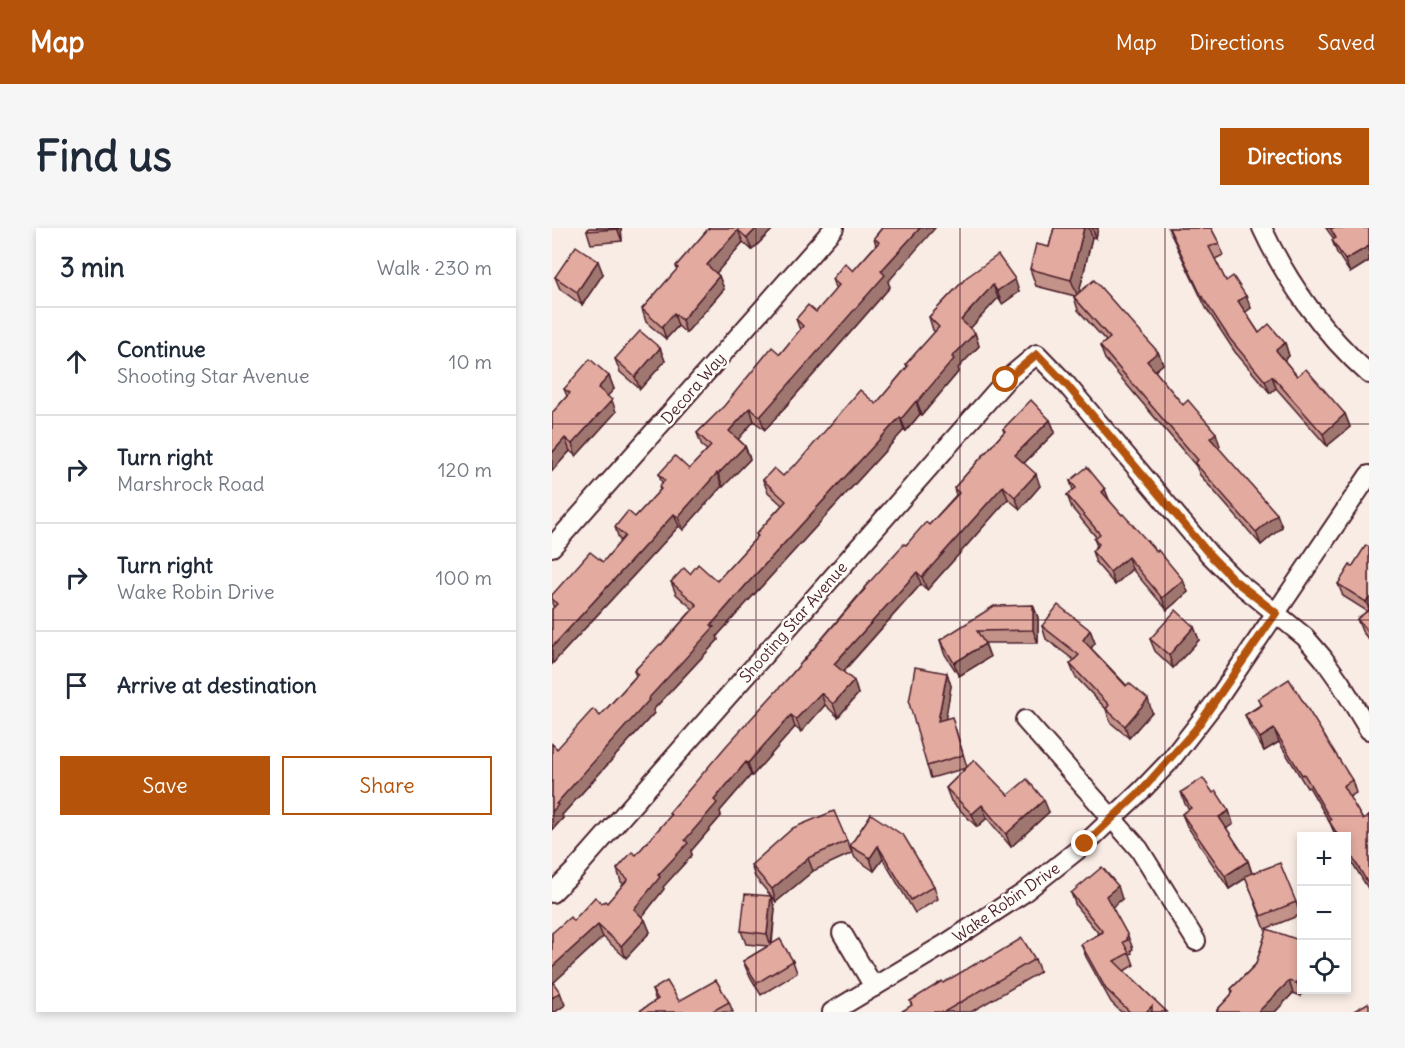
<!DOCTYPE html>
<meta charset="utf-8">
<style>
:root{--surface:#fff;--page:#f6f6f7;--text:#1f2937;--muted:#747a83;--line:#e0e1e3;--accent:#b45309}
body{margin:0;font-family:Delius,sans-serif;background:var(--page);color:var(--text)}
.controls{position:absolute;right:18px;bottom:18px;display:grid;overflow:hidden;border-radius:0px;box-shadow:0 3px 9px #0003}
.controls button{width:54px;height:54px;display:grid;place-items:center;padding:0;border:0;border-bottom:2px solid var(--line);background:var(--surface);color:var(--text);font:30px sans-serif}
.stop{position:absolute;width:18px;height:18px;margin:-14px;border:4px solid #b45309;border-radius:50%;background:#fff}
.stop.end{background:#b45309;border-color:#fff;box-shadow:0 2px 6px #0008}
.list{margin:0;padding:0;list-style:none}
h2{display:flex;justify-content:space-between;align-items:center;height:78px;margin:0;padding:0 24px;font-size:26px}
h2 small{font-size:20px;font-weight:400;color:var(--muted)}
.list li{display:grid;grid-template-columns:39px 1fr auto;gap:18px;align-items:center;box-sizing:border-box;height:108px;padding:0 24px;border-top:2px solid var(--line)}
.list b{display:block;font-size:22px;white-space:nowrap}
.list p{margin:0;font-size:20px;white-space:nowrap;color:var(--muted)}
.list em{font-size:20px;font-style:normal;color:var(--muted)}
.actions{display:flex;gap:12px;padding:18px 24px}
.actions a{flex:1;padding:14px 0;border:2px solid var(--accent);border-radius:0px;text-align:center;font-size:21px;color:var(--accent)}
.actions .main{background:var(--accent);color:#fff}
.icon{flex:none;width:33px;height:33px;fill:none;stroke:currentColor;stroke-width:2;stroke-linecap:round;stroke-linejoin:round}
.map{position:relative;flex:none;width:817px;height:784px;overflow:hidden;border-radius:0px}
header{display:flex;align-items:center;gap:36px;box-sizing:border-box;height:84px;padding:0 30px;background:var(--accent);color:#fff}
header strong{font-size:28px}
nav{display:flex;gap:33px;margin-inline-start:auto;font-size:21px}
.intro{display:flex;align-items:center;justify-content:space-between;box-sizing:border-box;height:144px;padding:0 36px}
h1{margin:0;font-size:42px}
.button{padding:15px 27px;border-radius:0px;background:var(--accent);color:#fff;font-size:21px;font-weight:700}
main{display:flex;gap:36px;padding:0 36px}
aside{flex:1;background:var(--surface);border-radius:0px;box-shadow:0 3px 9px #0003}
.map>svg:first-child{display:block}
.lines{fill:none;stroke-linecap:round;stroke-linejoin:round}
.street-casing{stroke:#4a1f2b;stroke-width:22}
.street{stroke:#fdfcf7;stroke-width:18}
.wall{fill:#c39289;stroke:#4a1f2b;stroke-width:1.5}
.shaded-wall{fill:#9f776f;stroke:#4a1f2b;stroke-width:1.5}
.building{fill:#e3aa9f;stroke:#4a1f2b;stroke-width:1.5}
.route{stroke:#b45309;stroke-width:8}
.grid{fill:none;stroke:#4a1f2b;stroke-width:1.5;stroke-opacity:0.55}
.labels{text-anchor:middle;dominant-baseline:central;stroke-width:5;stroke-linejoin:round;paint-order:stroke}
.street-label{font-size:16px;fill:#4a1f2b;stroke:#fdfcf7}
</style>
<header>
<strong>Map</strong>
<nav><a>Map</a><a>Directions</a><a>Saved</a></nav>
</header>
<div class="intro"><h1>Find us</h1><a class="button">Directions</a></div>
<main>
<aside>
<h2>3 min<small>Walk · 230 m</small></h2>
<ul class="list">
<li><svg class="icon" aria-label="ahead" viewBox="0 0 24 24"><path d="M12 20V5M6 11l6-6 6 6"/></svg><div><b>Continue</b><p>Shooting Star Avenue</p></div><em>10 m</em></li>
<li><svg class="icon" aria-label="right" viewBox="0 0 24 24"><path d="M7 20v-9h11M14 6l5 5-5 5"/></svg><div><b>Turn right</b><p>Marshrock Road</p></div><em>120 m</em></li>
<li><svg class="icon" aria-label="right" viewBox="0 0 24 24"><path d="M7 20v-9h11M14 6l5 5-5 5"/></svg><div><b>Turn right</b><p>Wake Robin Drive</p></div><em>100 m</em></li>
<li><svg class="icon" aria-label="arrive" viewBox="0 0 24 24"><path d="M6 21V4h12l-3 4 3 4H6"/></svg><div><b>Arrive at destination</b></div></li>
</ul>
<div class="actions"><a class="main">Save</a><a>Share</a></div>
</aside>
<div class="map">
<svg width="817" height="784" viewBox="0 0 817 784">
<rect width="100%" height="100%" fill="#f8ece5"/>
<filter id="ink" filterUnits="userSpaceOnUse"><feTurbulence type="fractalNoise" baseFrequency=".0167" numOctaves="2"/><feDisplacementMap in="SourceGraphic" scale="12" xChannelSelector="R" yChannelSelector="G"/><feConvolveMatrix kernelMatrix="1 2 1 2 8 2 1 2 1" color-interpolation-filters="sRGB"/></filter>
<g filter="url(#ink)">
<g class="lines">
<defs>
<g id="street">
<path d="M710,0C735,54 772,106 817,146"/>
<path d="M0,319L282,0"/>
<path d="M473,492L587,621L644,713"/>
<path d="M0,665L23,642L454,152L485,126L514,156L657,326L683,352L753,409L771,430L788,454L817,502"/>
<path d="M290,705L322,759"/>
<path d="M280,784L395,715L470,666L533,616L590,562L617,534L665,472L817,247"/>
</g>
</defs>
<use href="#street" class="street-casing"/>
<use href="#street" class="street"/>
</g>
<g class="wall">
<path d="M37,0H69L70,13L39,16L35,3Z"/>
<path d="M157,0H222L200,22L191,14L164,45L167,48L172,61L134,105L126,98L114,111L94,94L90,81L125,42L124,38Z"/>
<path d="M330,0L336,54L338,59L213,202L202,193L186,211L193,218L198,231L171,259L170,258L131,302L127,298L0,436V381L2,380L0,375V367L51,334L69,313L67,311L63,299L83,289L108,262L107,259L110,255L107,246L137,241L155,222L150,218L145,205L228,126L248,102L244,91L264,84L284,62L280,51L301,43L324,17L322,10Z"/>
<path d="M502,0H546L544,10L540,9L527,65L606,124L611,136L603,143L631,177L668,218L666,220L730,299L709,317L648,247L644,238L553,131L548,118L554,113L526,82L522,69L523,68L484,58L478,41L497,19Z"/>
<path d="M616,0H659L667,15L671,27L663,31L674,53L694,68L699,80L693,84L707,105L733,115L737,128L732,132L745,148L793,186L798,199L775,218L724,160L718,165L683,124L654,80Z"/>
<path d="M774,0H817V33L798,45L785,25L780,12L782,11Z"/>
<path d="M51,46L30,77L8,61L3,49Z"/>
<path d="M415,49L467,64L450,76L446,70L418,100L423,105L427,118L406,140L407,143L370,187L368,186L354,203L352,202L198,371L165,408L166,412L101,482L102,485L10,587L11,590L0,602V516L5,521L48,488L84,448L82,443L109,417L141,381L124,366L119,354L138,346L165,353L205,309L204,306L230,277L216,264L211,252L231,248L243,238L324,176L355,139L354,136L383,104L381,102L377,89Z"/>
<path d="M108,120L113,133L88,161L68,144L63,131Z"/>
<path d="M57,148L62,161L55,168L64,184L24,228L18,223L0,243V185L15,168L12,161Z"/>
<path d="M498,192L503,204L472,235L488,258L468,281L456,271L375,362L369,356L291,444L302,453L306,466L286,489L273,477L249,504L243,499L200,548L199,547L168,583L169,588L139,623L140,627L111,659L112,661L90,689L93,692L98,704L74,730L51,709L1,755L13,777L3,784H0V705L50,675H55L72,656L69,654L65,641L84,627L118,589L117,585L239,447L312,361V360L354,317L377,297L404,267L402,260L452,204L451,201Z"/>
<path d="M518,253L557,272L636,364L615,382L580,341L563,357L544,335L540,323L545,318L542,311L544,309L520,280L515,267L521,262Z"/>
<path d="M817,319V412L810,403L805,391L815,383L791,368L786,356Z"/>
<path d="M481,377L486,390V415H433L438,429L407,448L392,425L388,412Z"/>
<path d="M490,398L538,402L543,415L539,420L600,484L577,510L558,494L554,481L523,448L518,436L522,432L494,411Z"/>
<path d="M642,399L647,412L621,440L603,423L598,411Z"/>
<path d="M395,445L399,458L393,491L404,502L415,539L456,567L497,584L459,619L435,590L425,599L399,573L394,560L414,540L379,550L375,538Z"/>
<path d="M706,471L800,552L804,565L797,569L811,592L817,588V662L795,626V609H784L778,595L757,559L755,560L727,514L712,523L698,499L693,487L708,477Z"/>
<path d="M629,564L661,565L677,583L681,596L674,600L696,633L700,645L744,674L748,687L713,701L694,650L677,661L635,598L630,586L637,582L633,576Z"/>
<path d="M319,586L382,658L386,671L363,685L331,631L322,643L303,630L298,618Z"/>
<path d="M295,613L300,625L261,643L224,674L203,649L199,637Z"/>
<path d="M519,665L570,671L560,679L576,708L581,721L579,722L580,725L578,726L582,737L572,743L615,784H569L559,774L534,729L529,716L547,706L524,678Z"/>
<path d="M219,668L223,681L220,716L241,733L245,745L209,767L196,745L191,733L216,718L194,716L189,703Z"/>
<path d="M715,701L750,762H752L749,768L741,765L723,784H665V782L679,767L680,764L679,761L704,736Z"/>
<path d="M483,731L488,744L419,784H349L360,778L358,773L431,734Z"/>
<path d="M100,762L127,773L177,774L181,784H86L104,773Z"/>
</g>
<g class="shaded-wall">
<path d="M65,0H69L70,13Z"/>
<path d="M205,0H222L200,22L195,10Z"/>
<path d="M368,0H383L336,54L338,59L213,202L208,189L329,43Z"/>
<path d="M532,0H537L540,9L526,69L519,52Z"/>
<path d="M540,0H546L544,10Z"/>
<path d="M186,2L191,14L160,50L155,37Z"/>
<path d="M817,18V33L798,45L793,32Z"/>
<path d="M46,33L51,46L30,77L25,64Z"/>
<path d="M167,48L172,61L134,105L130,92Z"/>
<path d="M463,51L467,64L450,76L445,63Z"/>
<path d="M441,57L446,70L414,105L409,92Z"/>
<path d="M694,68L699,80L691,86L686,73Z"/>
<path d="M122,85L126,98L114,111L110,99Z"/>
<path d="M423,105L427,118L406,140L407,143L370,187L365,174L400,129Z"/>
<path d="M733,115L737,128L728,135L724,122Z"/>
<path d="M108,120L113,133L88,161L83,149Z"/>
<path d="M606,124L611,136L599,146L595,133Z"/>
<path d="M57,148L62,161L51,173L46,160Z"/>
<path d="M720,148L724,160L718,165L713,153Z"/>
<path d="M60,172L64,184L24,228L20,216Z"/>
<path d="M364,173L368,186L354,203L349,191Z"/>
<path d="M198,180L202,193L182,216L177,203Z"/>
<path d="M793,186L798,199L775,218L771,206Z"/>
<path d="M348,189L352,202L198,371L165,408L166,412L101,482L102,485L10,587L11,590L0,602V584L4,576L193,358Z"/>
<path d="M498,192L503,204L467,240L463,227Z"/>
<path d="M664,205L668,218L662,223L658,210Z"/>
<path d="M13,210L18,223L0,243V225Z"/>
<path d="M193,218L198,231L171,259L166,246Z"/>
<path d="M165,245L170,258L131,302L126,289Z"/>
<path d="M484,246L488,258L468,281L463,269Z"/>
<path d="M451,258L456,271L375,362L370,349Z"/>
<path d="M553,261L558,274L550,264Z"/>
<path d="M122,286L127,298L0,436V419Z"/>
<path d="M725,286L730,299L709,317L704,304Z"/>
<path d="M576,329L580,341L563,357L558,344Z"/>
<path d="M365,344L369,356L287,448L282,436Z"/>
<path d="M631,352L636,364L615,382L610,370Z"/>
<path d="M817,369V381L814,374Z"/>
<path d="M481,377L486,390V415L481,402Z"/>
<path d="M642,399L647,412L621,440L617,427Z"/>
<path d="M538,402L543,415L536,424L531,412Z"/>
<path d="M433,416L438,429L407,448L402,435Z"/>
<path d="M395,445L399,458L391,506L386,493Z"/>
<path d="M302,453L306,466L286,489L281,476Z"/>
<path d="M269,465L273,477L249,504L244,491Z"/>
<path d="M596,471L600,484L577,510L573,498Z"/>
<path d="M239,487L243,499L200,548L196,535Z"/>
<path d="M722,501L727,514L712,523L708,510Z"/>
<path d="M194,534L199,547L168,583L169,588L139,623L140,627L111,659L112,661L86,694L82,681L162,572Z"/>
<path d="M492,572L497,584L459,619L454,606Z"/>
<path d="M430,577L435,590L425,599L420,586Z"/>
<path d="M677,583L681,596L672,602L667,589Z"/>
<path d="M326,618L331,631L322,643L318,630Z"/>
<path d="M256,630L261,643L224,674L220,661Z"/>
<path d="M696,633L700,646L677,661L673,648Z"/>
<path d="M566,658L570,671L558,681L554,668Z"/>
<path d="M219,668L223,681L219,718L215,706Z"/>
<path d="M93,692L98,704L74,730L69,718Z"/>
<path d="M46,697L51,709L0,756V739Z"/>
<path d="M750,741V762H752L749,768L745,755Z"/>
<path d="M737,753L741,765L723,784H706Z"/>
<path d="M8,764L13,777L3,784H0V770Z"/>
<path d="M600,778L602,784H594Z"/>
</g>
<g class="building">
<path d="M37,0H65L66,1L35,3Z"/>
<path d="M157,0H205L195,10L186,2L155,37L167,48L130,92L122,85L110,99L90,81L126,40L124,38Z"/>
<path d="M330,0H368L329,43L333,47L208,189L198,180L177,203L193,218L166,246L165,245L126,289L122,286L0,419V381L5,376L0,371V367L38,324L51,334L73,308L63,299L76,283L83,289L109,261L107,259L113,252L107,246L123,228L137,241L159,218L145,205L172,178L220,119L228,126L251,98L244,91L256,77L264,84L287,57L280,51L293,35L301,43L327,14L322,10Z"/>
<path d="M502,0H532L519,52L478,41L484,16L497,19Z"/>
<path d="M617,0H659L667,15L657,19L674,53L681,48L694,68L686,73L707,105L717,96L733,115L724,122L745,148L754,141L793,186L771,206L720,148L713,153L678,111L649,67Z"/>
<path d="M778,0H817V18L793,32L780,12L784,10Z"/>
<path d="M24,18L46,33L25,64L3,49Z"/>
<path d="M446,27L463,51L445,63L441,57L409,92L423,105L400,129L402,131L365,174L364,173L349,191L348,189L193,358L159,397L162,399L96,471L97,472L4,576L6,577L0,584V516L5,521L41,481L48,488L86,446L82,443L108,416L109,417L145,377L119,354L132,340L138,346L146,336L165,353L206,308L204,306L234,273L211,252L222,240L231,248L242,237L243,238L308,162L324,176L356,138L354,136L387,99L377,89L415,49Z"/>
<path d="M542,52L606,124L595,133L631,177L636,172L664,205L658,210L725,286L704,304L643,235L646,232L548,118L558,110L522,69Z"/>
<path d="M88,103L108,120L83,149L63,131Z"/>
<path d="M38,131L57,148L46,160L60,172L20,216L13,210L0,225V185L18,165L12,161Z"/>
<path d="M479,172L498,192L463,227L484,246L463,269L451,258L370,349L365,344L282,436L302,453L281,476L269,465L244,491L239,487L196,535L194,534L162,572L165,575L133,612L136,615L106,647L108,649L82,681L93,692L69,718L46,697L0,739V705L18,689L21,693L43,669L50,675L53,673L55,675L76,651L65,641L80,624L84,627L119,587L117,585L175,517L239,447L313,361L312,360L352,316L354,317L374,294L377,297L407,265L402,260L453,203L451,201Z"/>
<path d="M535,239L553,261L550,264L570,287L571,286L605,324L606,322L631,352L610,370L576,329L558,344L540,323L547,316L542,311L548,306L515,267L524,260L518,253Z"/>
<path d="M814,317L817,319V369L814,374L786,356L798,337L800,339Z"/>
<path d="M481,377V402L425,403L433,416L402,435L388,412L442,378Z"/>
<path d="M506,377L538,402L531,412L574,458L577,455L596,471L573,498L554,481L557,477L518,436L527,427L490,398Z"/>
<path d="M624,382L642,399L617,427L598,411Z"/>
<path d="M817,382V405L805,391Z"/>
<path d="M363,439L395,445L386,493L400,489L411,527L375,538L357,475Z"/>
<path d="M737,451L800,552L791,558L811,592L817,588V657L795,620V609H787L777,593L779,592L752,546L750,547L722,501L708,510L693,487L710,477L706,471Z"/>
<path d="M422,532L456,567L475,551L492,572L454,606L430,577L420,586L394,560Z"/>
<path d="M651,550L661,565L664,563L677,583L667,589L696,633L673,648L630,586L639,580L629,564Z"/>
<path d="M282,583L295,613L256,630L220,661L199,637L241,600Z"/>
<path d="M319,586L352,608L382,658L359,672L326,618L318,630L298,618Z"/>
<path d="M728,635L744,674L709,688L693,648Z"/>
<path d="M550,639L566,658L554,668L576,708L574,710L576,712L571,714L577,725L562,733L615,784H600V778L594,784H578L554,761L529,716L551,704L519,665Z"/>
<path d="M193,666L219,668L215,706L189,703Z"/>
<path d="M715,701L750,713V741L745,755L737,753L706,784H667L665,782L679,767L681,763L679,761L704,736Z"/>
<path d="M470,710L483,731L392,784H349L360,777L358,773L390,753L391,755L430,732L431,734Z"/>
<path d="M228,711L241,733L205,755L191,733Z"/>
<path d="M164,752L177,774L159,784H86L106,771L100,762L115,753L127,773Z"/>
<path d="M0,753L8,764L0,770Z"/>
<path d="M816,775L817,776V784H800Z"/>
</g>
</g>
<g class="lines" filter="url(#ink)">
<path class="route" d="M454,152L485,126L514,156L657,326L682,352L724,385L643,502L590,562L533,616"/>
</g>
<path class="grid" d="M204,0V784M408,0V784M613,0V784M0,196H817M0,392H817M0,588H817"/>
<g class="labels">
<g class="street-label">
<text transform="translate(141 160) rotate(-49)">Decora Way</text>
<text transform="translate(241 394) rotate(-49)">Shooting Star Avenue</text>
<text transform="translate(454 674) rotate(-35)">Wake Robin Drive</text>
</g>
</g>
</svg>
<div class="controls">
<button>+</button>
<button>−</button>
<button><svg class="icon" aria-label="locate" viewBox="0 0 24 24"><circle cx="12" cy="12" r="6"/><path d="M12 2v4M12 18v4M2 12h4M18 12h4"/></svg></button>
</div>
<div class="stop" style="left:454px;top:152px"></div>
<div class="stop end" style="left:533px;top:616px"></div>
</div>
</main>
